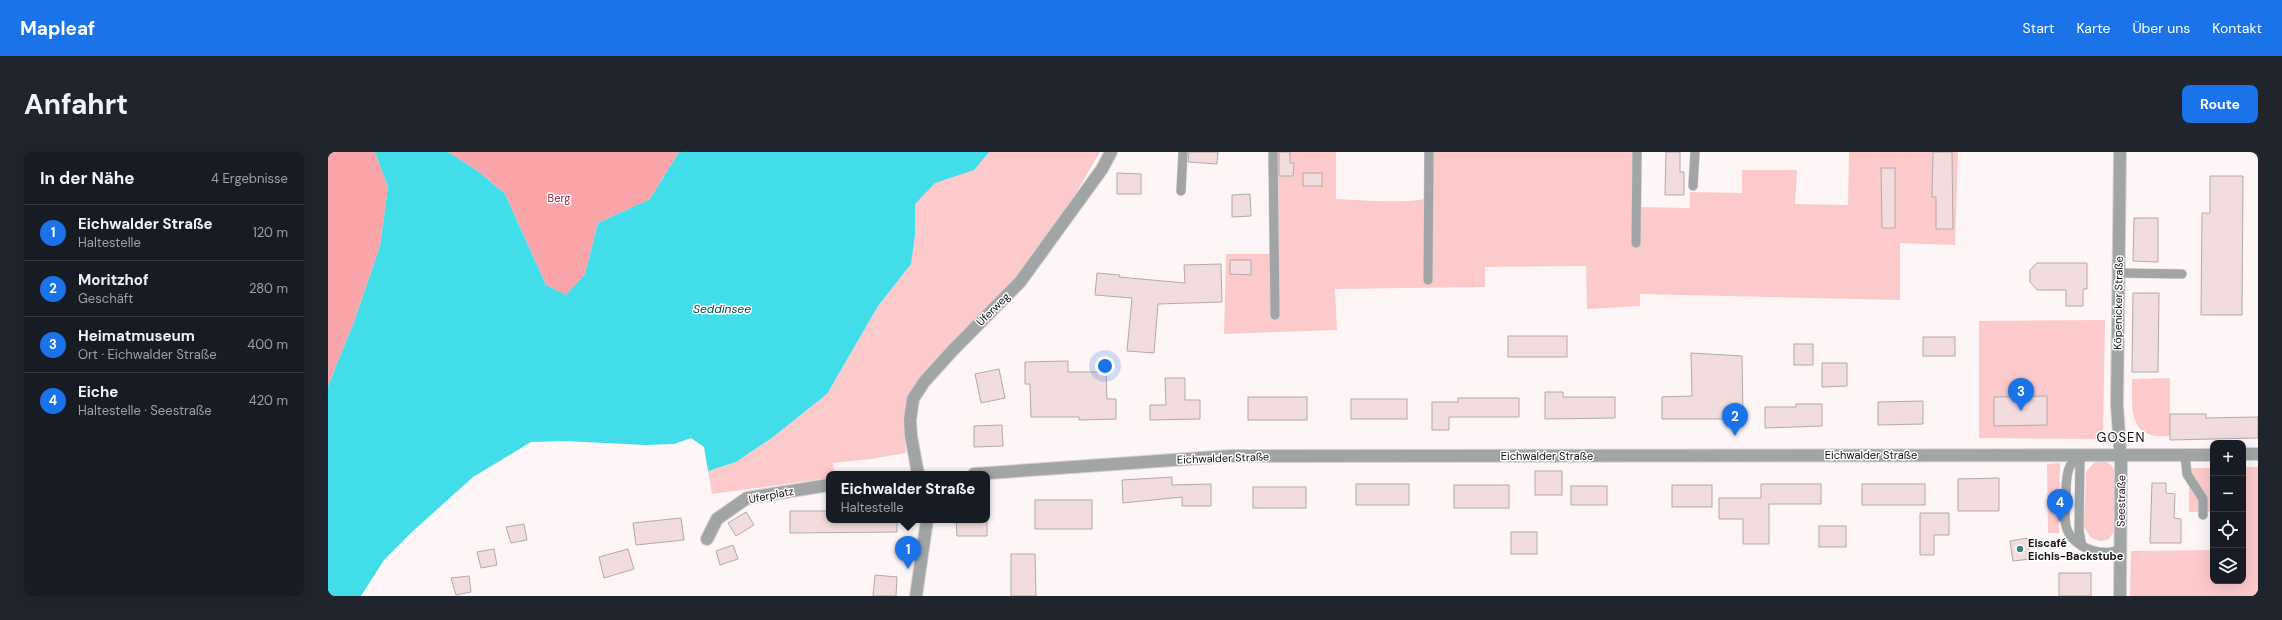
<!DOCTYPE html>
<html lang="de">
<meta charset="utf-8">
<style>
:root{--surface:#171b24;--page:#20242c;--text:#f1f3f6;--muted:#9ea1a6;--line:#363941;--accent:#1a73e8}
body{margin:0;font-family:"DM Sans",sans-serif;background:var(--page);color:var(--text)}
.controls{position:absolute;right:12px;bottom:12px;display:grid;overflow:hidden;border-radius:8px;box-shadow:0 4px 16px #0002}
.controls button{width:36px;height:36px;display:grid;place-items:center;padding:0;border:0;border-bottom:1px solid var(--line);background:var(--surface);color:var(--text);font:20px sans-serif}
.you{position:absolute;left:777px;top:214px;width:14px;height:14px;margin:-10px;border:3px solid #fff;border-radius:50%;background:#1a73e8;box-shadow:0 0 0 6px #1a73e833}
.badge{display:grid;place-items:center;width:26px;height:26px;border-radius:50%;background:var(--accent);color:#fff;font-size:13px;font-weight:700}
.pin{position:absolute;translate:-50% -33px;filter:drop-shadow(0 1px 2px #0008)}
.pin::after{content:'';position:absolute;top:21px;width:14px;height:12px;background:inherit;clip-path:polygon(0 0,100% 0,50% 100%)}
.popup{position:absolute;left:498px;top:319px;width:164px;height:52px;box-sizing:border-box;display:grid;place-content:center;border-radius:8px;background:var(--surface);filter:drop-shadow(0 1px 3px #0005);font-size:13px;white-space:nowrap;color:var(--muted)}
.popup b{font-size:15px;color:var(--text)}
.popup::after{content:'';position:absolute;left:50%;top:100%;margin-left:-8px;border:8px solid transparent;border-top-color:var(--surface)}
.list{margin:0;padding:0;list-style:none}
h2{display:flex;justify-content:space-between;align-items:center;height:52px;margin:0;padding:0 16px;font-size:17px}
h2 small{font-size:13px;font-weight:400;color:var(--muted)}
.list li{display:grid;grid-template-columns:26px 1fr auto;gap:12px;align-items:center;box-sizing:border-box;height:56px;padding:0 16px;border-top:1px solid var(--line)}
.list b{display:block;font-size:15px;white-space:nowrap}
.list p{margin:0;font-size:13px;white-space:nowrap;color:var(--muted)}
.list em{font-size:13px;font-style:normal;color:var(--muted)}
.icon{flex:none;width:22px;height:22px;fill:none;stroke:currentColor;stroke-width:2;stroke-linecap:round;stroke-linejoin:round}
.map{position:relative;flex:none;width:1930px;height:444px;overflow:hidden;border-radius:8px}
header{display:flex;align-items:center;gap:24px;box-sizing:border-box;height:56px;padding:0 20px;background:var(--accent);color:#fff}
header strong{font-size:19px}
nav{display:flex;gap:22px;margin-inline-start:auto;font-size:14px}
.intro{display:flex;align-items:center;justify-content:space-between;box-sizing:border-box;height:96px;padding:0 24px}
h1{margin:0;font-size:28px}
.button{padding:10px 18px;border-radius:8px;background:var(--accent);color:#fff;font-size:14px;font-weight:700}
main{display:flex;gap:24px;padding:0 24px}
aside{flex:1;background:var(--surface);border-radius:8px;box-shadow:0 4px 16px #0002}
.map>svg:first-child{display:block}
.green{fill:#fdcacc}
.forest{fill:#f9a4a8}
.water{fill:#41dde9}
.building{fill:#f3dcdd;stroke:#b1aaaa}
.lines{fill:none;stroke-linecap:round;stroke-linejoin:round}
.lane-casing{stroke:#d8d1d1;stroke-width:10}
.street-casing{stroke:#d8d1d1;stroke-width:14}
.lane{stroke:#a2a5a5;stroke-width:9}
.street{stroke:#a2a5a5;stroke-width:12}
.poi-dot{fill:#3b8389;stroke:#fff;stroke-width:1.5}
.labels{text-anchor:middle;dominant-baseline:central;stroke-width:3;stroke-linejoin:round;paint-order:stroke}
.park-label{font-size:11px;fill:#971e35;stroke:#fff}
.street-label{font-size:11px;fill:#120f0f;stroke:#fff}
.poi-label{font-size:11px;font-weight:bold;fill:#120f0f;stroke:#fff;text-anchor:start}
.water-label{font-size:12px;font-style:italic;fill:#00484d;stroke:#fff}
.quarter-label{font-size:13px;letter-spacing:1px;fill:#120f0f;stroke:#fff}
</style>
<header>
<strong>Mapleaf</strong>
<nav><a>Start</a><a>Karte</a><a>Über uns</a><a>Kontakt</a></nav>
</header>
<div class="intro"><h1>Anfahrt</h1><a class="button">Route</a></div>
<main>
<aside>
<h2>In der Nähe<small>4 Ergebnisse</small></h2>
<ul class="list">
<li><span class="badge">1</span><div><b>Eichwalder Straße</b><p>Haltestelle</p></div><em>120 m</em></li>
<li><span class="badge">2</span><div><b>Moritzhof</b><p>Geschäft</p></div><em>280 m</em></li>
<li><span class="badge">3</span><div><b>Heimatmuseum</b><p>Ort · Eichwalder Straße</p></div><em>400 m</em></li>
<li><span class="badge">4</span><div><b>Eiche</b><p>Haltestelle · Seestraße</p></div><em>420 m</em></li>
</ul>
</aside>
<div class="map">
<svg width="1930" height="444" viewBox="0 0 1930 444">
<rect width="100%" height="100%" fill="#fef6f6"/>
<g class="green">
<path d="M646,0H772L717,94L581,242L575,271L578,301L543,307L505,311L506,322H501V326L384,342L380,319L408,310L445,285L499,242L550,154L583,112L584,47Z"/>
<path d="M948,0H1008V47C1029,48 1090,53 1105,44V0H1310V55L1362,56V40L1414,41V18H1469L1467,52L1520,53L1521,0H1630L1627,93L1572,91V148L1312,142V154L1259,157L1258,114L1157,115V135L1007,137L1009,178L896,182L898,102H948Z"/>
<path d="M1777,168L1775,287L1651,286V169Z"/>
<path d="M1842,226V284C1800,288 1804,258 1804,227Z"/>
<path d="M1773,309C1782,310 1786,314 1788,323L1785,381L1780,388L1772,389L1763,386L1756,375L1758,320L1766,311Z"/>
<path d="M1732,311L1731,381H1720L1719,312Z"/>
<path d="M1915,315H1930V444H1802L1803,399L1885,398V429H1915Z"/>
<rect x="1861" y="316" width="24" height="44"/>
</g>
<g class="forest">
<path d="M0,0H47L60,35L52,94L26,170L0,234Z"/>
<path d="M120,0H351L322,47L270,71L257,122L238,144L218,133L177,42L150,19Z"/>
</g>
<path class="water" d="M47,0H120L150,19L177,42L218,133L238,143L257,122L270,71L322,47L351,0H661L646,18L607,31L587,52V82L583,112L550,154L499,242L445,285L408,310L380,319L376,295L363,286L346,292L318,293L235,289L203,290L145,325L84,380L56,408L33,444H0V234L26,170L52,94L60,35Z"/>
<g class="building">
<path d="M861,0H890L889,12L860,10Z"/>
<path d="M951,0H962V11H966L965,24H951Z"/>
<path d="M1338,0H1352V20H1356V43H1337Z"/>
<path d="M1605,0H1624L1625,77H1608V45H1604Z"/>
<path d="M1553,16H1567V76H1554Z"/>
<path d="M789,21L813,22V42H789Z"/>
<rect x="975" y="21" width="19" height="13"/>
<path d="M1882,24H1915L1914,163H1873L1874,61H1882Z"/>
<path d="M922,42L923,64L904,65V43Z"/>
<path d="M1806,66H1830V110L1805,109Z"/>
<path d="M902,108H923V123L902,122Z"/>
<path d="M1709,111H1759V137H1755V154H1738V138H1709L1702,130V118Z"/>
<path d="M893,112L894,150L830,152L826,201L799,199L804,146L767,143L769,121L792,123L791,125L857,131L856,113Z"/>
<path d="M1805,141H1831L1830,220H1804Z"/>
<rect x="1180" y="184" width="59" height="21"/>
<rect x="1595" y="185" width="32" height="19"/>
<rect x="1466" y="192" width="19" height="21"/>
<path d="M1363,201L1414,204L1415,267H1334V245L1364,244Z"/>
<path d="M740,209V220H778L779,247H788V267L751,268V265H703L702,232H697V210Z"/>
<path d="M1494,211H1519V234L1494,235Z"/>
<path d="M671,217L677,246L653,251L647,222Z"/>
<path d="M837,226H857V248H872V267L822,268V253H838Z"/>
<path d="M1217,240H1235V245H1287V266L1217,267Z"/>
<path d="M1719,244V273L1666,274V245Z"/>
<rect x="920" y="245" width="59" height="23"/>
<path d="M1130,246H1191V265H1121V278H1104V250H1130Z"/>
<rect x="1023" y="247" width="56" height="20"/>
<path d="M1595,249V272L1550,273V250Z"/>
<path d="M1468,252H1494V274L1437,276V255H1468Z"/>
<path d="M1842,262H1878V266L1930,265V286L1842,288Z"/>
<path d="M674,273L675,294L646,295V274Z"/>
<rect x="1207" y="319" width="27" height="24"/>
<path d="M844,325V333L883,332V354H854V345L795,351L794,328Z"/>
<path d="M1671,326V359H1630V327Z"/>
<path d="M1824,331H1838V341L1847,342L1846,366L1853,367V391H1822Z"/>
<rect x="1028" y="332" width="53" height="21"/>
<path d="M1433,332H1493V352H1441V392H1415V367H1391V346H1433Z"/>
<rect x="1534" y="332" width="63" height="21"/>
<rect x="1126" y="333" width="55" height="23"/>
<rect x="1344" y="333" width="40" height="22"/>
<rect x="1243" y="334" width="36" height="19"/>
<rect x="925" y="335" width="53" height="21"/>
<rect x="707" y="348" width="57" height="29"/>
<path d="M462,359H501V368H569V380L462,381Z"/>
<path d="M418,360L426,373L408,384L400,371Z"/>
<path d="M1592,361H1621V383H1606V403H1592Z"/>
<path d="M353,366L356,388L308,393L305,371Z"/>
<path d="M628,368H659V384H629Z"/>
<path d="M196,372L199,388L183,391L178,375Z"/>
<rect x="1491" y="374" width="27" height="21"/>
<rect x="1183" y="380" width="26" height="22"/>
<path d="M1699,386L1702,407L1685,409L1682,389Z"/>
<path d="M405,393L410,407L392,413L388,399Z"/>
<path d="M166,397L169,413L153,416L149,400Z"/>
<path d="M300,397L306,417L276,426L271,405Z"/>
<path d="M683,402H707L708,444H683Z"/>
<rect x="1731" y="421" width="32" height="23"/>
<path d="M547,423L569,425L568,444H545Z"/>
<path d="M141,424L143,440L128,443L123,426Z"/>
</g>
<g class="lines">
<defs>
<g id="lane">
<path d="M945,0L947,163"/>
<path d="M1365,34L1367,0"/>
<path d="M853,39L855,0"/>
<path d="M1308,91L1309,0"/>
<path d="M1791,121L1854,122"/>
<path d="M1100,128L1101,0"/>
<path d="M1752,302C1749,306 1744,310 1742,314C1738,322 1738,333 1738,342C1736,368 1733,387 1763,398C1773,401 1783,402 1793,397"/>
<path d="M1752,302L1751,379L1754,394"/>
<path d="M1857,303L1859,322L1875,347V363"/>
</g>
<g id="street">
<path d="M1792,0L1789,253L1793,312L1792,444"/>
<path d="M1915,302H1930"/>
<path d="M590,322L583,284L582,268L585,247L596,230L625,198L692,130L774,17L783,0"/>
<path d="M646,322L902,304L1885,303"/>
<path d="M379,387L389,367L419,346L501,333"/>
<path d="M588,444L599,368"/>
</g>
</defs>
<use href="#lane" class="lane-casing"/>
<use href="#street" class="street-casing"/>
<use href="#lane" class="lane"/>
<use href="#street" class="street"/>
</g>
<circle class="poi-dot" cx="1692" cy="397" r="4"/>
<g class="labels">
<g class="park-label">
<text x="231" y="46">Berg</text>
</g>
<g class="street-label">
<text transform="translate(1790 151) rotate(-89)">Köpenicker Straße</text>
<text transform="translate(665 157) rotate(-45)">Uferweg</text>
<text x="1543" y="303">Eichwalder Straße</text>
<text x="1219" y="304">Eichwalder Straße</text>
<text transform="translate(895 306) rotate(-2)">Eichwalder Straße</text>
<text transform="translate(443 343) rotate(-11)">Uferplatz</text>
<text transform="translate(1793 349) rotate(-89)">Seestraße</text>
</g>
<g class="poi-label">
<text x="1700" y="391">Eiscafé<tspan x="1700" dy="13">Eichis-Backstube</tspan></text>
</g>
<g class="water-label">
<text x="394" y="157">Seddinsee</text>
</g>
<g class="quarter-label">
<text x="1793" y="285">GOSEN</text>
</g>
</g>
</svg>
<div class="controls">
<button>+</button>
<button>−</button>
<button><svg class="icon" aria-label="locate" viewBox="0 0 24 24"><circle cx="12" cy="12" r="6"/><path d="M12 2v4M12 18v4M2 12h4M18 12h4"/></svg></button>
<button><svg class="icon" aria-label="layers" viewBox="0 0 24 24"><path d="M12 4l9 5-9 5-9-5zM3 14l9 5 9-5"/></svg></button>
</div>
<div class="you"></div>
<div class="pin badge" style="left:580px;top:417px">1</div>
<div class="popup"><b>Eichwalder Straße</b>Haltestelle</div>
<div class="pin badge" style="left:1407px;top:284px">2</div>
<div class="pin badge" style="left:1693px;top:259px">3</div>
<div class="pin badge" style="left:1732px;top:370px">4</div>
</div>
</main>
